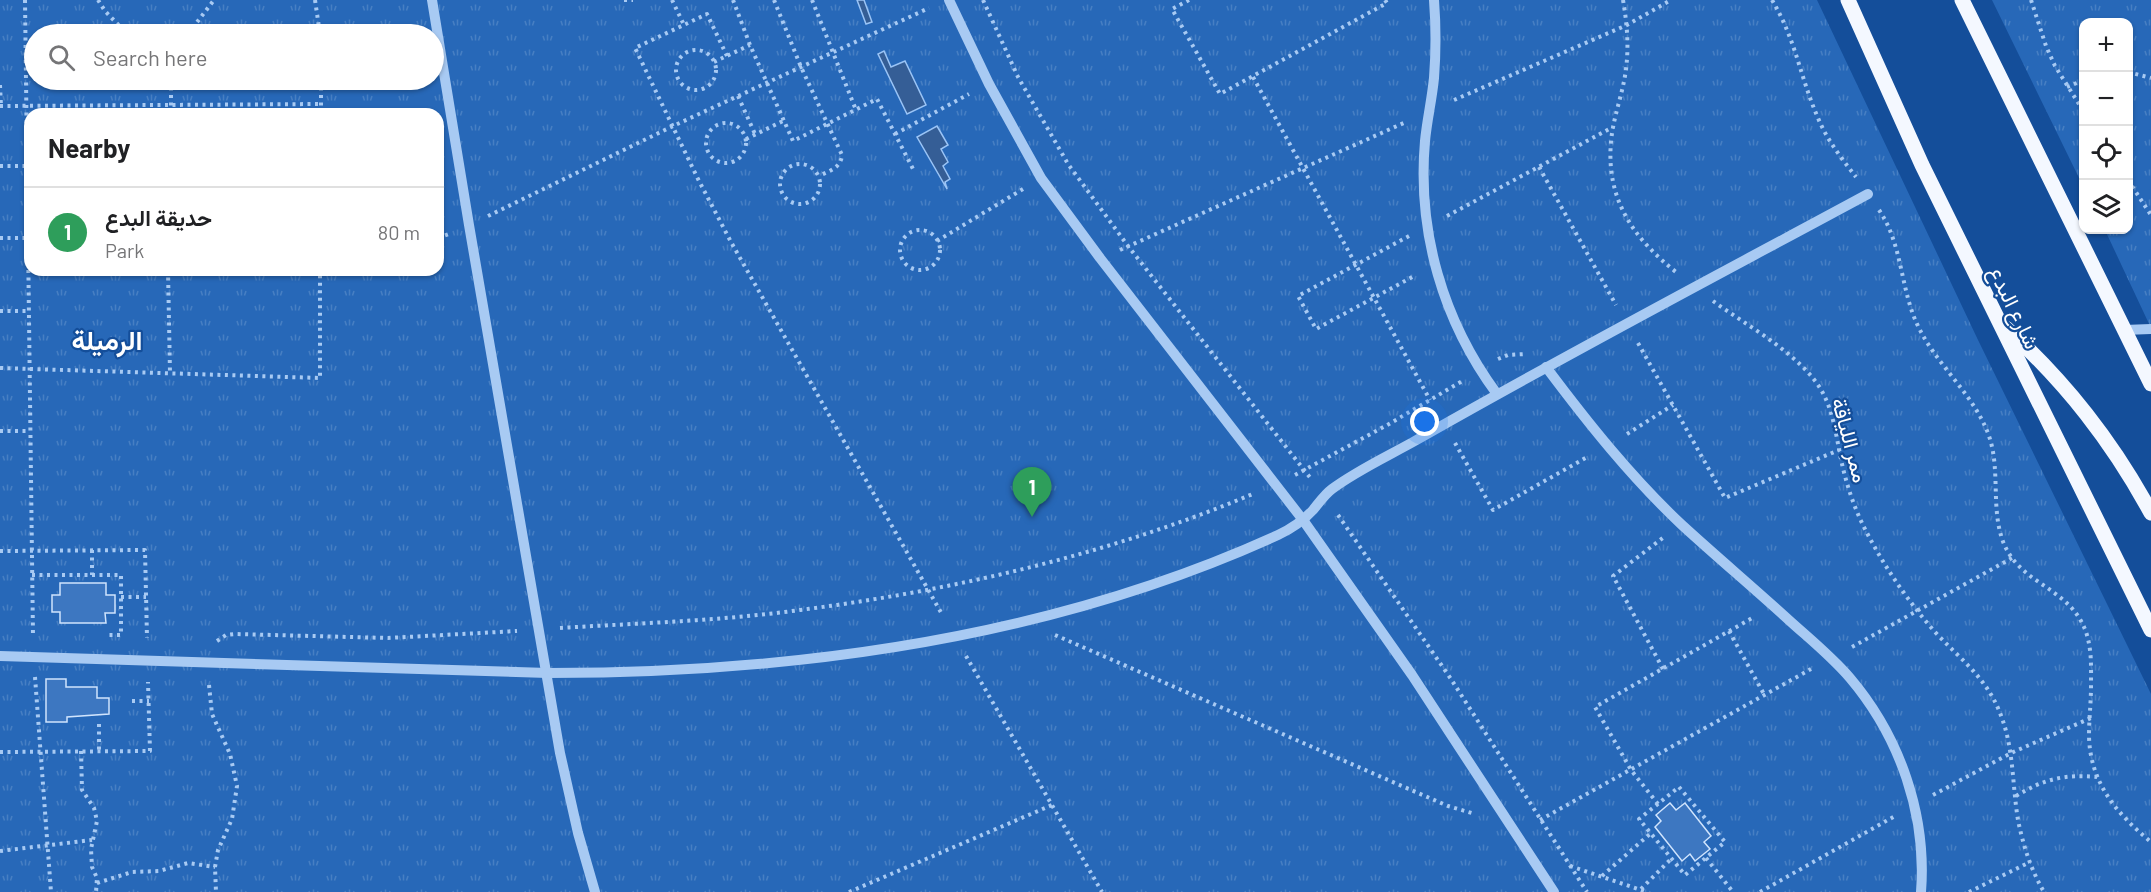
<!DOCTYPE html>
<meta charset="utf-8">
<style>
:root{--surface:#fff;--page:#f2f2f2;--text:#202124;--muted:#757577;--line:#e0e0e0;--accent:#2563eb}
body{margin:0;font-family:Barlow,Vazirmatn,sans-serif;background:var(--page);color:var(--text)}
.controls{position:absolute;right:18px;top:18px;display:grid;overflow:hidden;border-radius:12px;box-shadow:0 2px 4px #0004}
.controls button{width:54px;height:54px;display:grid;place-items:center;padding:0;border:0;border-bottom:2px solid var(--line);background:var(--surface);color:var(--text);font:30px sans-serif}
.you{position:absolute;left:1425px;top:422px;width:21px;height:21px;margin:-15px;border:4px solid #fff;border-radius:50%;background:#1a73e8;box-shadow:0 0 0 9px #1a73e833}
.badge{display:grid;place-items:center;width:39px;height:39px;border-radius:50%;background:var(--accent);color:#fff;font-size:20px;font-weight:700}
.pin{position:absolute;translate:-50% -50px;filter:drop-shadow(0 2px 3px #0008)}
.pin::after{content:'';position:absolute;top:32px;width:21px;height:18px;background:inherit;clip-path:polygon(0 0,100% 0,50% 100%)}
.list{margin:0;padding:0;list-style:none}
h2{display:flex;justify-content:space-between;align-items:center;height:78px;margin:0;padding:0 24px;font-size:26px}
h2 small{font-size:20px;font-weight:400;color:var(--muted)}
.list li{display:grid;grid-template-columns:39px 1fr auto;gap:18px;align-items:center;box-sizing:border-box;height:90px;padding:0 24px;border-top:2px solid var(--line)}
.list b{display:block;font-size:22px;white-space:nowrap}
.list p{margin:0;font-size:20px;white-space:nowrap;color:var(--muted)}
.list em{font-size:20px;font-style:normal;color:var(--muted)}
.icon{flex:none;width:33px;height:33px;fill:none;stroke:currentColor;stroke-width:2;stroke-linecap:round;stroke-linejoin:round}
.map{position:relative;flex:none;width:2151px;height:892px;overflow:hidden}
.search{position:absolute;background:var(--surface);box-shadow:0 2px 4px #0004;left:24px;top:24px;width:420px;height:66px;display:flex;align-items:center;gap:15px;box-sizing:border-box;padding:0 21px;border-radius:33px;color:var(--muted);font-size:22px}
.panel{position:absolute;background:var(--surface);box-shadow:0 2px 4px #0004;left:24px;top:108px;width:420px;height:168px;border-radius:18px}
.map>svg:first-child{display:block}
.grass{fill:url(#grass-tufts);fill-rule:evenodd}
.water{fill:#355e96;stroke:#9ac4f6;stroke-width:1.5}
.building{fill:#3d77c1;stroke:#d0e4fd;stroke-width:1.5}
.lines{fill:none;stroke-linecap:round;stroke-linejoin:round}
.path{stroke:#a8caf3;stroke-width:4;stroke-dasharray:3 4.5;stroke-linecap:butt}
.minor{stroke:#a8caf3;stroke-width:10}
.major{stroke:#f4f8ff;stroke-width:15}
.labels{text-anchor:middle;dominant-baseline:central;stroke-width:4.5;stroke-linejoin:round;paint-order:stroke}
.street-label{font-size:21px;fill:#fff;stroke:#144e9a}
.district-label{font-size:27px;font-weight:bold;fill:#fff;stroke:#144e9a}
</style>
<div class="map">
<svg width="2151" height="892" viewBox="0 0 2151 892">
<defs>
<pattern id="grass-tufts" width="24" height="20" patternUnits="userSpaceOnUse" patternTransform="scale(1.5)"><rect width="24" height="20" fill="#2768b8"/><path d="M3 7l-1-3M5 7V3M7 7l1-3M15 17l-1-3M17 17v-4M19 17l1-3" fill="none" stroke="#477fc3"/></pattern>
</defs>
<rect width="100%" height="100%" fill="#144e9a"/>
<g class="grass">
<path d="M0,0H1817L1978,340L2151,694V892H0ZM34,34H434V80H34ZM30,114H438V270H30Z"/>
<path d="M1992,0H2151V328L2105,230H2128V22H2084L2083,186Z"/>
</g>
<g class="water">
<path d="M857,0H864L872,22L866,24Z"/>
<path d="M884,51L891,67L905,61L926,105L907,114L878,54Z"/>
<path d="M937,126L948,145L941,149L948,162L943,166L950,179L945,182L947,189L917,137Z"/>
</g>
<g class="building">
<path d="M60,583H106V595H115V613H105L106,623H60V612H52V595H60Z"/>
<path d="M46,679H66V687H97V698H109V714L67,717V722H46Z"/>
<path d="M1670,803L1676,810L1685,803L1711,836L1704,842L1710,849L1695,861L1690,854L1682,861L1655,827L1661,821L1656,815Z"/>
</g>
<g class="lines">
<g class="path">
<path d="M25,0L33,637"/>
<path d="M98,0L105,11L127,34"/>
<path d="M315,0L320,34"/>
<path d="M624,0H633"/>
<path d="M672,0L684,25"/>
<path d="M733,0L750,45L793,141L877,99L913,169"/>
<path d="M774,0L801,67L842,155C841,168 829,171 819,176"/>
<path d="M812,0L856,110"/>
<path d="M983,0L1018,77L1068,164L1128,246L1312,480"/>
<path d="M1189,0L1172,9L1220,94L1387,3L1385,0"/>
<path d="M1623,0C1627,23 1629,46 1626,69C1623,94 1613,117 1611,142C1606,199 1633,238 1676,272"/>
<path d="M1772,0C1796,40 1800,77 1818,118C1827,140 1842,159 1856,177"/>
<path d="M2031,0L2046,46L2055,66L2084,112"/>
<path d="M188,34L214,0"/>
<circle cx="696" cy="70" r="20"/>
<path d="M727,56L707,14L635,48L698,179L731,242L943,616"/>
<path d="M714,62L750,45"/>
<path d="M2128,72L2151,78"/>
<path d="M1253,77L1430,400"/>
<path d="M171,80V114"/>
<path d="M321,80V114"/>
<path d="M0,85L1,106"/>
<path d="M2067,87L2084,80"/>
<path d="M738,96L755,134"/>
<path d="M1454,100L1627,25L1671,0"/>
<path d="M0,106L321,104"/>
<circle cx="726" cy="143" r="20"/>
<path d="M895,134L969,94"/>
<path d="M746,139L783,121"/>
<circle cx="800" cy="184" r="20"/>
<path d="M0,166H27"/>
<path d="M1539,167L1616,305"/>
<path d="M2128,180L2151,215"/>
<path d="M1879,210C1903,245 1900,289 1918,326C1937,366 1974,394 1989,436C2001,471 1990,510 2004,544C2022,586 2070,587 2086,632C2092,650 2091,667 2091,686C2091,703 2089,719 2089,736C2090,783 2117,814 2151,842"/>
<path d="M488,216L673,126L929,8"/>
<path d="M1447,216L1613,127"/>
<circle cx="920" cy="250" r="20"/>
<path d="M1409,236L1298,296L1316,329L1416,275"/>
<path d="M0,238H29"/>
<path d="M438,238L449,234"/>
<path d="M937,241L1023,189"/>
<path d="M1120,250L1406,122"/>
<path d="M168,270L170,373"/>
<path d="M1713,301C1746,325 1791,349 1816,382C1836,409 1836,444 1845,476C1850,495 1857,514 1866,531C1885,568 1908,601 1935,632C1960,659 1986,677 2000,713C2014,747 2012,784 2018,820C2023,845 2031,870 2044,892"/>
<path d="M0,311H29"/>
<path d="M1638,343L1725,498L1839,450"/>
<path d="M1498,359L1508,355L1525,354"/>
<path d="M0,368L320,378V270"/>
<path d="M0,431H30"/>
<path d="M1627,434L1673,405"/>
<path d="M1455,443L1493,510L1589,456"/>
<path d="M1295,475L1389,424L1464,380"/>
<path d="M1338,515L1451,679L1587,892"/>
<path d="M92,550V575"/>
<path d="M0,551L145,550L147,638"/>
<path d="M32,575H121V635H105"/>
<path d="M121,597H146"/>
<path d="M560,628C640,623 720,621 800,610C956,590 1110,554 1255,493"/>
<path d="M1729,631L1765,696"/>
<path d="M1055,635L1448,806L1475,814"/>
<path d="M217,641L226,635L235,634L388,638L517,631"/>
<path d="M1852,647L2012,558"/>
<path d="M966,656L1102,892"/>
<path d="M1663,669L1613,576L1664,537"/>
<path d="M35,677L51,892"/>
<path d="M209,685L212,714L230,754L237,786L232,819L218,850L215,867L216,892"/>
<path d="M132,701H149"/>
<path d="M99,724V751"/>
<path d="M81,751L82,790L94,808L97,821L91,849L92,867L97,878L96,892"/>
<path d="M0,752L150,751L148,682"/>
<path d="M1679,787L1725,842L1685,875L1639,819Z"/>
<path d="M1933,795L2011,753L2091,718"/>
<path d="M2016,796C2044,779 2064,774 2097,777"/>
<path d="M1658,804L1631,770L1595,707L1754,617"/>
<path d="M1540,820L1811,669"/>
<path d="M0,851L92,840"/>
<path d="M1706,858L1733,892"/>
<path d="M1570,866L1647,892"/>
<path d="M1602,876L1651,833"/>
<path d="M97,883L132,872L159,871L188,863L215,867"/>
<path d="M1641,889L1672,858"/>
<path d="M849,892L1052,805"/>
<path d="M1760,892L1895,816"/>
<path d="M1969,892L2030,862"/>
</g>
<g class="minor">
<path d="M432,0L469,225L560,753L578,833L595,892"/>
<path d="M949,0L989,84L1041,178L1100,258L1303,520L1412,675L1554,892"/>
<path d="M1434,0C1436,26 1436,52 1434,78C1432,99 1427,120 1425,141C1417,232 1443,321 1497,394"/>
<path d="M2124,330L2151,329"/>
<path d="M1546,367C1588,423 1631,477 1682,525C1718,558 1755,589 1791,622C1811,640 1832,657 1850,678C1900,737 1927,815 1921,892"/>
<path d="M0,656L548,673C796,673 1050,639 1278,535C1291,529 1303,521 1313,510C1319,503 1324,495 1332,489C1356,471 1386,457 1413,442C1563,356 1716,276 1868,194"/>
</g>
<g class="major">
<path d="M1848,0L1922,165L2151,630"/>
<path d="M1962,0L2151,384"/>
<path d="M2006,328C2066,383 2112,441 2151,513"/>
</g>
</g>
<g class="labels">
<g class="street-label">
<text transform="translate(2015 307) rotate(64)">شارع البدع</text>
<text transform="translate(1851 440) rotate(75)">ممر اللياقة</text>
</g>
<g class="district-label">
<text x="107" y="339">الرميلة</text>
</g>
</g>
</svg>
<div class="controls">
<button>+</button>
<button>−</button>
<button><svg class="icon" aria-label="locate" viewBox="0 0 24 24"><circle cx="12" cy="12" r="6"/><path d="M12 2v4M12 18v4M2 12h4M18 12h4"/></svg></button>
<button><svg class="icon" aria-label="layers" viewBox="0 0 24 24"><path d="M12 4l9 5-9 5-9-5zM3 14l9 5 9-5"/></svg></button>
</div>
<div class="you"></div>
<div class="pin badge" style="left:1032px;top:517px;background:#2e9e5b">1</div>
<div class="search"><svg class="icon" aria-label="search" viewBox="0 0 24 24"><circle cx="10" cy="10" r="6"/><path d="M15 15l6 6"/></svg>Search here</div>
<section class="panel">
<h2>Nearby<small></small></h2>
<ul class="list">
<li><span class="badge" style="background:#2e9e5b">1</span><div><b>حديقة البدع</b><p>Park</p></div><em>80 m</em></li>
</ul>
</section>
</div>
